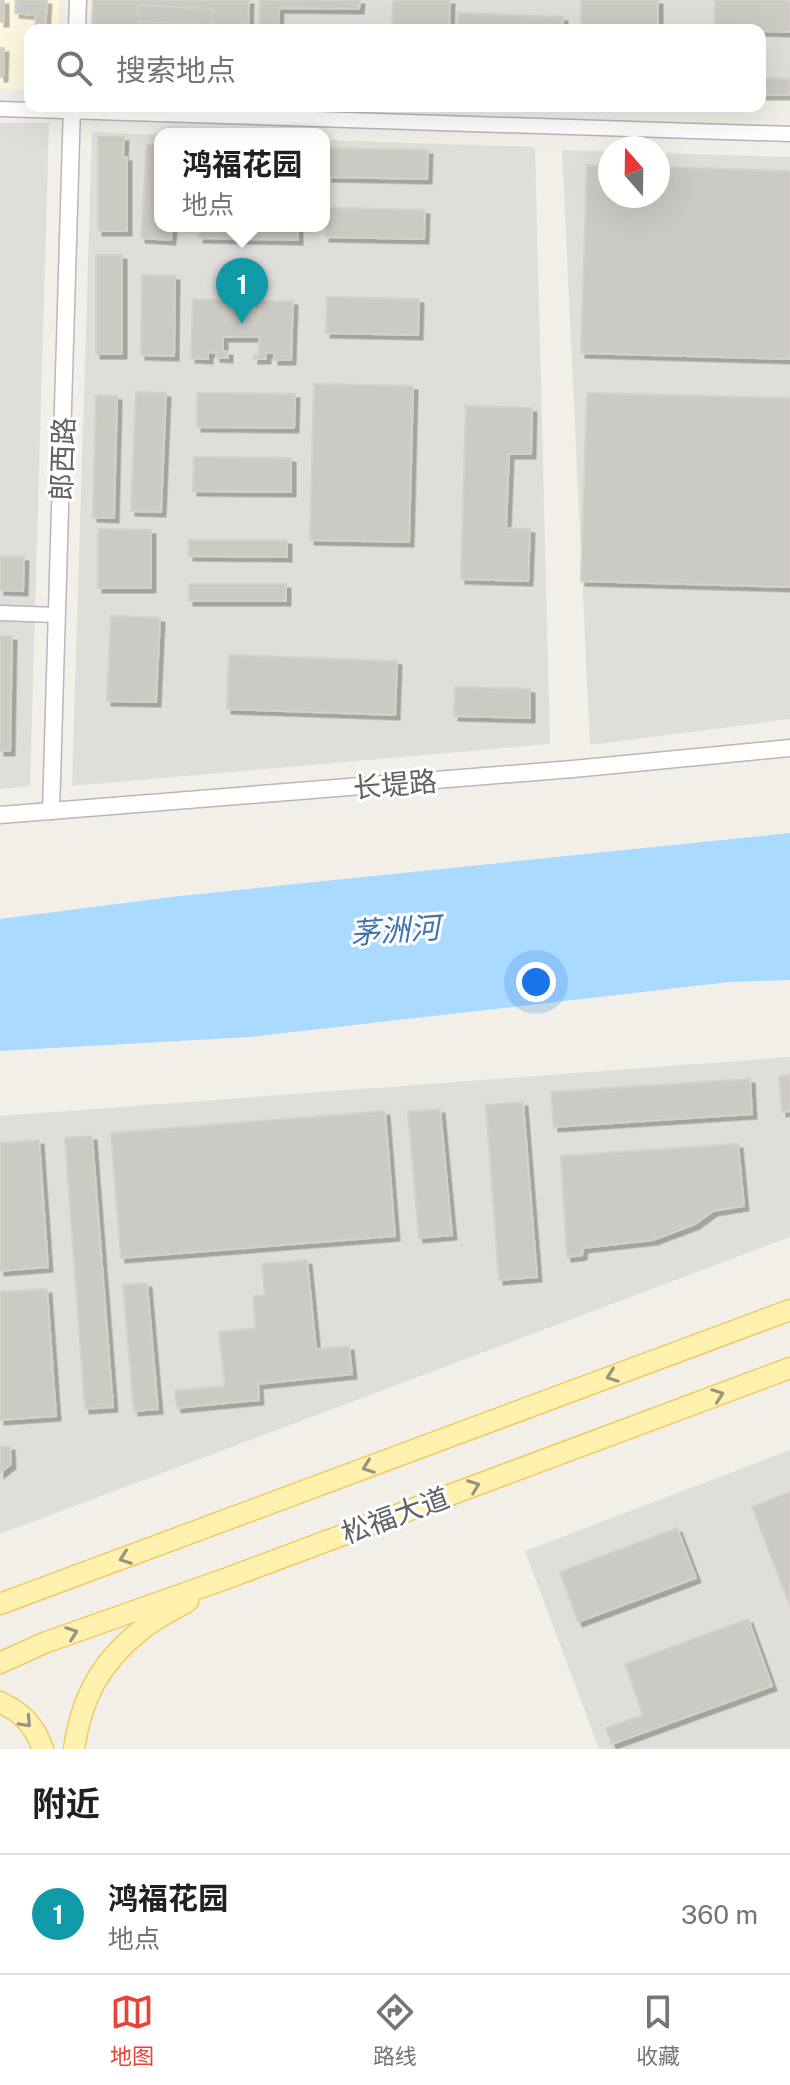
<!DOCTYPE html>
<html lang="zh">
<meta charset="utf-8">
<style>
:root{--surface:#fff;--page:#f2f2f2;--text:#202124;--muted:#757577;--line:#e0e0e0;--accent:#ea4335}
body{margin:0;font-family:"Public Sans","Noto Sans SC",sans-serif;background:var(--page);color:var(--text)}
.compass{position:absolute;left:598px;top:136px;width:72px;height:72px;border-radius:50%;background:var(--surface);box-shadow:0 8px 32px #0002;rotate:340deg}
.you{position:absolute;left:536px;top:982px;width:28px;height:28px;margin:-20px;border:6px solid #fff;border-radius:50%;background:#1a73e8;box-shadow:0 0 0 12px #1a73e833}
.badge{display:grid;place-items:center;width:52px;height:52px;border-radius:50%;background:var(--accent);color:#fff;font-size:26px;font-weight:700}
.pin{position:absolute;translate:-50% -66px;filter:drop-shadow(0 2px 4px #0008)}
.pin::after{content:'';position:absolute;top:42px;width:28px;height:24px;background:inherit;clip-path:polygon(0 0,100% 0,50% 100%)}
.popup{position:absolute;left:154px;top:128px;width:176px;height:104px;box-sizing:border-box;display:grid;place-content:center;border-radius:16px;background:var(--surface);filter:drop-shadow(0 2px 6px #0005);font-size:26px;white-space:nowrap;color:var(--muted)}
.popup b{font-size:30px;color:var(--text)}
.popup::after{content:'';position:absolute;left:50%;top:100%;margin-left:-16px;border:16px solid transparent;border-top-color:var(--surface)}
.list{margin:0;padding:0;list-style:none}
h2{display:flex;justify-content:space-between;align-items:center;height:104px;margin:0;padding:0 32px;font-size:34px}
h2 small{font-size:26px;font-weight:400;color:var(--muted)}
.list li{display:grid;grid-template-columns:52px 1fr auto;gap:24px;align-items:center;box-sizing:border-box;height:120px;padding:0 32px;border-top:2px solid var(--line)}
.list b{display:block;font-size:30px;white-space:nowrap}
.list p{margin:0;font-size:26px;white-space:nowrap;color:var(--muted)}
.list em{font-size:26px;font-style:normal;color:var(--muted)}
.icon{flex:none;width:44px;height:44px;fill:none;stroke:currentColor;stroke-width:2;stroke-linecap:round;stroke-linejoin:round}
.map{position:relative;flex:none;width:790px;height:1749px;overflow:hidden}
.search{position:absolute;background:var(--surface);box-shadow:0 8px 32px #0002;left:24px;right:24px;top:24px;height:88px;display:flex;align-items:center;gap:20px;box-sizing:border-box;padding:0 28px;border-radius:16px;color:var(--muted);font-size:30px}
.sheet{height:224px;background:var(--surface)}
nav{display:flex;justify-content:space-around;align-items:center;box-sizing:border-box;height:112px;border-top:2px solid var(--line);background:var(--surface);font-size:22px;color:var(--muted)}
nav a{display:grid;justify-items:center;gap:4px}
nav .on{color:var(--accent)}
.map>svg:first-child{display:block}
.commercial{fill:#fef7e0}
.industrial{fill:#e0deda}
.water{fill:#aadaff}
.building{fill:#cccac5;stroke:#d6d1c6;stroke-width:2;filter:url(#shadow)}
.lines{fill:none;stroke-linecap:round;stroke-linejoin:round}
.minor-casing{stroke:#b5b8bc;stroke-width:17}
.tertiary-casing{stroke:#b5b8bc;stroke-width:19}
.primary-casing{stroke:#f2c960;stroke-width:23}
.minor{stroke:#fff;stroke-width:14}
.tertiary{stroke:#fff;stroke-width:16}
.primary{stroke:#fff2af;stroke-width:20}
.oneway{stroke:#979581}
.labels{text-anchor:middle;dominant-baseline:central;stroke-width:6;stroke-linejoin:round;paint-order:stroke}
.street-label{font-size:28px;fill:#5f6368;stroke:#fff}
.water-label{font-size:30px;font-style:italic;fill:#4174aa;stroke:#fff}
</style>
<div class="map">
<svg width="790" height="1749" viewBox="0 0 790 1749">
<defs>
<filter id="shadow"><feDropShadow dx="4.5" dy="4.5" stdDeviation="0" flood-color="#0004"/></filter>
</defs>
<rect width="100%" height="100%" fill="#f1efe8"/>
<path class="commercial" d="M0,0H59V30H30V90L0,89Z"/>
<g class="industrial">
<path d="M249,0H790V96L760,95V30H248Z"/>
<path d="M0,123H49L30,786L0,789Z"/>
<path d="M92,132L160,135V226H324V140L535,147L550,744L72,786Z"/>
<path d="M562,150L610,151V196H658V153L790,157V719L590,745Z"/>
<path d="M790,1057V1237L0,1534V1116Z"/>
<path d="M790,1450V1749H599L525,1551Z"/>
</g>
<path class="water" d="M790,833V980L730,982L250,1037L0,1051V919L180,896Z"/>
<g class="building">
<rect x="0" y="0" width="4" height="22"/>
<path d="M16,0H47L45,30H35L36,15L15,13Z"/>
<path d="M93,0H249L248,30H92Z"/>
<path d="M260,0H360L359,9L279,8L278,30H259Z"/>
<path d="M393,0H450L449,30H392Z"/>
<rect x="581" y="0" width="77" height="30"/>
<path d="M715,0H790V32L714,30Z"/>
<path d="M139,5L212,9L211,25L138,21Z"/>
<path d="M458,13L563,17V30H458Z"/>
<path d="M0,48H4L3,77H0Z"/>
<path d="M760,78L790,79V95H760Z"/>
<path d="M98,137H124L123,157H127V231H98Z"/>
<path d="M147,145H160V226H172L171,240L141,238Z"/>
<path d="M329,148L428,150L427,179L328,177Z"/>
<path d="M587,165L610,166V196H658V167L790,171V359L581,353Z"/>
<path d="M326,208L425,210L424,239L325,237Z"/>
<path d="M200,226H298V240L199,238Z"/>
<rect x="96" y="255" width="26" height="99"/>
<path d="M142,275L175,276L174,356L141,355Z"/>
<path d="M327,297L419,299L418,335L326,333Z"/>
<path d="M193,299L225,300L224,309L226,299L256,300V310H259V301H293L291,360H274V353H266V359H254V355H259V337H223V351H228V358L216,357V353L208,352V359L191,358Z"/>
<path d="M314,384L413,386L409,542L310,540Z"/>
<path d="M136,392L166,393L161,512L131,511Z"/>
<path d="M197,393L295,394L294,428L197,427Z"/>
<path d="M587,393L790,398V587L581,581Z"/>
<path d="M96,395L117,396L114,518L93,517Z"/>
<path d="M466,406L532,408L531,454H509L506,528L530,529L528,581L461,579Z"/>
<path d="M194,457L291,458V492L193,491Z"/>
<path d="M98,529L151,530V588H98Z"/>
<path d="M189,540H287V557L189,556Z"/>
<path d="M0,556L24,557L23,591L0,590Z"/>
<rect x="189" y="584" width="97" height="17"/>
<path d="M111,616L160,618L156,702L107,701Z"/>
<path d="M0,636H12L10,751H0Z"/>
<path d="M229,655L397,661L395,715L227,709Z"/>
<path d="M455,687L530,689V718L454,716Z"/>
<path d="M790,1075V1111L782,1112L779,1076Z"/>
<path d="M750,1079L752,1114L554,1127L551,1092Z"/>
<path d="M523,1102L537,1277L499,1280L486,1105Z"/>
<path d="M440,1109L452,1235L419,1238L408,1112Z"/>
<path d="M385,1111L395,1236L121,1258L111,1133Z"/>
<path d="M92,1136L113,1407L85,1409L65,1138Z"/>
<path d="M39,1140L48,1267L0,1271V1143Z"/>
<path d="M738,1144L744,1206L713,1211L695,1224L653,1240L583,1248L582,1255L567,1257L561,1156Z"/>
<path d="M307,1260L316,1349L349,1346L352,1374L258,1384L259,1400L177,1408L175,1391L225,1386L219,1332L256,1328L253,1296L265,1295L262,1264Z"/>
<path d="M147,1283L158,1409L134,1411L123,1285Z"/>
<path d="M47,1289L56,1416L0,1420V1292Z"/>
<path d="M10,1446L11,1464L0,1473V1447Z"/>
<path d="M790,1492V1606L752,1507Z"/>
<path d="M677,1528L696,1578L578,1622L560,1572Z"/>
<path d="M748,1619L772,1686L612,1744L606,1728L643,1715L625,1664Z"/>
</g>
<g class="lines">
<defs>
<g id="minor">
<path d="M0,109L790,134"/>
<path d="M0,613L57,615"/>
</g>
<g id="tertiary">
<path d="M77,30L78,0"/>
<path d="M51,811L72,106"/>
<path d="M0,815L573,769L790,748"/>
</g>
<g id="primary">
<path d="M0,1604L790,1310"/>
<path d="M0,1663L44,1643L225,1579L790,1368"/>
<path d="M0,1702C23,1713 34,1725 43,1749"/>
<path d="M74,1749C81,1699 100,1663 140,1631C154,1619 172,1611 188,1601"/>
</g>
</defs>
<use href="#minor" class="minor-casing"/>
<use href="#tertiary" class="tertiary-casing"/>
<use href="#primary" class="primary-casing"/>
<use href="#minor" class="minor"/>
<use href="#tertiary" class="tertiary"/>
<use href="#primary" class="primary"/>
</g>
<defs><path id="oneway-chevron" d="M-2-3.5L2.5 0L-2 3.5" fill="none" stroke-width="1.6" stroke-linecap="round" stroke-linejoin="round" transform="scale(2)"/></defs>
<g class="oneway">
<use href="#oneway-chevron" transform="translate(612 1376) rotate(160)"/>
<use href="#oneway-chevron" transform="translate(718 1395) rotate(-20)"/>
<use href="#oneway-chevron" transform="translate(368 1467) rotate(160)"/>
<use href="#oneway-chevron" transform="translate(474 1486) rotate(-21)"/>
<use href="#oneway-chevron" transform="translate(125 1558) rotate(160)"/>
<use href="#oneway-chevron" transform="translate(72 1633) rotate(-20)"/>
<use href="#oneway-chevron" transform="translate(26 1722) rotate(47)"/>
</g>
<g class="labels">
<g class="street-label">
<text transform="translate(62 459) rotate(-88)">郎西路</text>
<text transform="translate(395 784) rotate(-5)">长堤路</text>
<text transform="translate(395 1515) rotate(-20)">松福大道</text>
</g>
<g class="water-label">
<text transform="translate(395 930) rotate(-4)">茅洲河</text>
</g>
</g>
</svg>
<svg class="compass" viewBox="-18 -18 36 36"><path d="M0-13l5 13h-10z" fill="#e53935"/><path d="M0 13l5-13h-10z" fill="#757577"/></svg>
<div class="you"></div>
<div class="pin badge" style="left:242px;top:324px;background:#0f9aa8">1</div>
<div class="popup"><b>鸿福花园</b>地点</div>
<div class="search"><svg class="icon" aria-label="search" viewBox="0 0 24 24"><circle cx="10" cy="10" r="6"/><path d="M15 15l6 6"/></svg>搜索地点</div>
</div>
<section class="sheet">
<h2>附近<small></small></h2>
<ul class="list">
<li><span class="badge" style="background:#0f9aa8">1</span><div><b>鸿福花园</b><p>地点</p></div><em>360 m</em></li>
</ul>
</section>
<nav>
<a class="on"><svg class="icon" aria-label="map" viewBox="0 0 24 24"><path d="M3 6l6-2 6 2 6-2v14l-6 2-6-2-6 2zM9 4v14M15 6v14"/></svg>地图</a>
<a><svg class="icon" aria-label="directions" viewBox="0 0 24 24"><path d="M12 3l9 9-9 9-9-9zM9 14v-3h6M13 9l2 2-2 2"/></svg>路线</a>
<a><svg class="icon" aria-label="saved" viewBox="0 0 24 24"><path d="M7 4h10v16l-5-4-5 4z"/></svg>收藏</a>
</nav>
